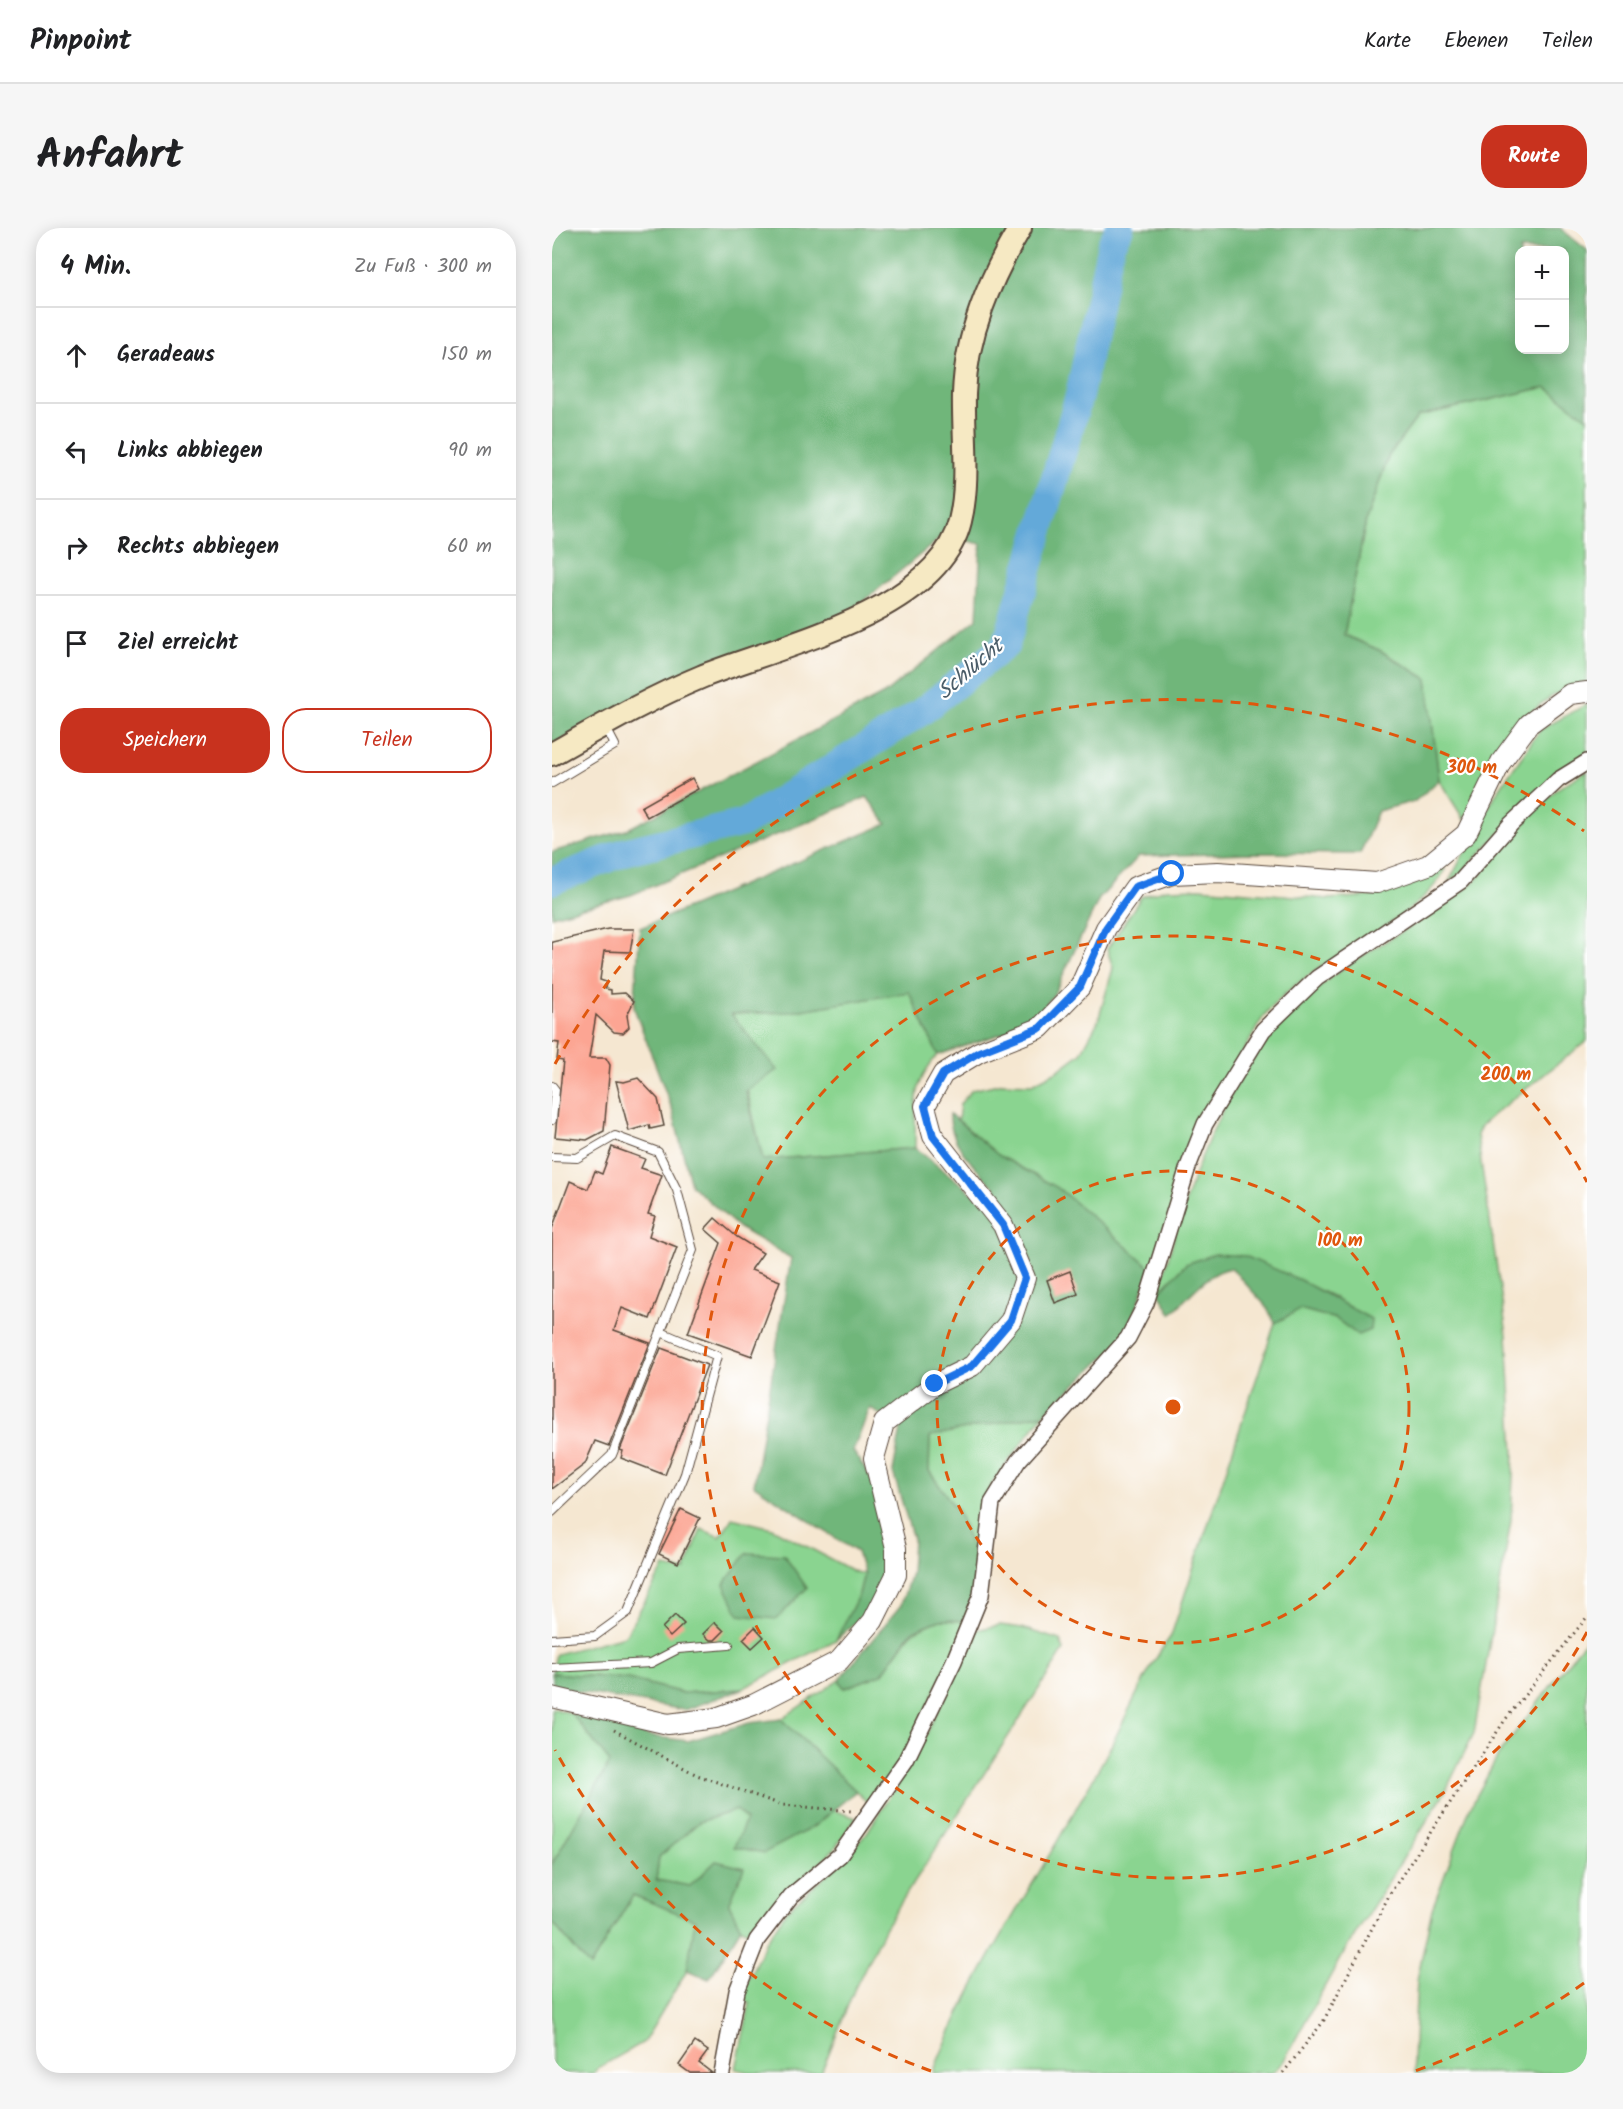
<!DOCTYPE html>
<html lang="de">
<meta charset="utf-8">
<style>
:root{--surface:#fff;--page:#f6f6f6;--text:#202124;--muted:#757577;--line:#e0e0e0;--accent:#c8321e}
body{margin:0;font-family:Kalam,sans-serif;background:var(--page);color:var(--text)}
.controls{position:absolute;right:18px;top:18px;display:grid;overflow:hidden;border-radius:12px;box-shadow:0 3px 15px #0003}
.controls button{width:54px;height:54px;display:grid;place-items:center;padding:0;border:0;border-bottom:2px solid var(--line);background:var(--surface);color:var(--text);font:30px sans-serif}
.stop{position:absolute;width:18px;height:18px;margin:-14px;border:4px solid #1a73e8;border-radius:50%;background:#fff}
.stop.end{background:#1a73e8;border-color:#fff;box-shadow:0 2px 6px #0008}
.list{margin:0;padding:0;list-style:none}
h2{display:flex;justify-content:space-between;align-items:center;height:78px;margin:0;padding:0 24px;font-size:26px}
h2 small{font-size:20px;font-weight:400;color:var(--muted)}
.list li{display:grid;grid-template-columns:39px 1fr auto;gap:18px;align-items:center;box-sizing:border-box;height:96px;padding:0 24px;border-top:2px solid var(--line)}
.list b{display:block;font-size:22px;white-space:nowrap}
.list em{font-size:20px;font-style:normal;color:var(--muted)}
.actions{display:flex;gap:12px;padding:18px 24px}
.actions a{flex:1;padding:14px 0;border:2px solid var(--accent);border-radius:24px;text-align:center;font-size:21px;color:var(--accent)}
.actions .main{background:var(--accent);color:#fff}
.icon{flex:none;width:33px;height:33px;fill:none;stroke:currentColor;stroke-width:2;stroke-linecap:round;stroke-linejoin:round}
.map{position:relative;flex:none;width:1035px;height:1845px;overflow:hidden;border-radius:24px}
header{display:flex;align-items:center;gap:36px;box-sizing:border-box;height:84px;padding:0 30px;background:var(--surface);border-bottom:2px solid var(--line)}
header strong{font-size:28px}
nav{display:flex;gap:33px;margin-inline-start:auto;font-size:21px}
.intro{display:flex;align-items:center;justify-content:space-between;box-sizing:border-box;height:144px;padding:0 36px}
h1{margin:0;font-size:42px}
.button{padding:15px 27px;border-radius:24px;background:var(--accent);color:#fff;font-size:21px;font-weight:700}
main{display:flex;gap:36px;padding:0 36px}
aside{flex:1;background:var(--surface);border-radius:24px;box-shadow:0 3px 15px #0003}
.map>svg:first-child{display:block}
.green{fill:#8ad490;stroke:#627f57;stroke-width:1.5}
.forest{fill:#6fb67a;stroke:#55704c;stroke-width:1.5;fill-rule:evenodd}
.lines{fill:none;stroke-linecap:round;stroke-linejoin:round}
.river{stroke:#63a9d9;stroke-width:28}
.building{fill:#fca593}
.service-casing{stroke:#574639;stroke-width:10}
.minor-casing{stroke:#574639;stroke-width:18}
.tertiary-casing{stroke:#574639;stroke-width:22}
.secondary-casing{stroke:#574639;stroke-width:26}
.path{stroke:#574639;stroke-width:3;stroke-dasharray:1.5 4.5;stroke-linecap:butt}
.service{stroke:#fff;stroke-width:8}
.minor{stroke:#fff;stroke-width:15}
.tertiary{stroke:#fff;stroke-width:20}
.secondary{stroke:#f6e9c3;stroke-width:22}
.route{stroke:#1a73e8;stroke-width:8}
.ring{fill:none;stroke:#df570d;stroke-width:3;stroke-dasharray:10 8}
.labels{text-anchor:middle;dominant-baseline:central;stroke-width:4.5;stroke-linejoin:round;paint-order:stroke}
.water-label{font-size:22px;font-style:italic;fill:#4b5d69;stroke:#fff}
.centre{fill:#df570d;stroke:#fff;stroke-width:3}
.ring-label{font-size:18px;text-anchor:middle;font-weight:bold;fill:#df570d;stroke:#fff;stroke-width:4.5;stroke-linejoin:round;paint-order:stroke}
</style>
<header>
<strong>Pinpoint</strong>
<nav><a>Karte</a><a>Ebenen</a><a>Teilen</a></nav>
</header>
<div class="intro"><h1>Anfahrt</h1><a class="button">Route</a></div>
<main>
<aside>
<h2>4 Min.<small>Zu Fuß · 300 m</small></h2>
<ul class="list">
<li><svg class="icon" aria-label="ahead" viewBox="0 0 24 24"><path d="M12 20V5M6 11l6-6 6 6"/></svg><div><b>Geradeaus</b></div><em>150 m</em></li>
<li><svg class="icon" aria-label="left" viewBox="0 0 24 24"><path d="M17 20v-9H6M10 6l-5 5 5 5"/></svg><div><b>Links abbiegen</b></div><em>90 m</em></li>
<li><svg class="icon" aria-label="right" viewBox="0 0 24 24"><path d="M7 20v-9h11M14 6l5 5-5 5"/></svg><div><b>Rechts abbiegen</b></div><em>60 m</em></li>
<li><svg class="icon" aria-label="arrive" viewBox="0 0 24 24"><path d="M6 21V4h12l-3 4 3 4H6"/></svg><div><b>Ziel erreicht</b></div></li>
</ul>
<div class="actions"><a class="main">Speichern</a><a>Teilen</a></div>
</aside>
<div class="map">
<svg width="1035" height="1845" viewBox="0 0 1035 1845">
<rect width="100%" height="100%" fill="#fff"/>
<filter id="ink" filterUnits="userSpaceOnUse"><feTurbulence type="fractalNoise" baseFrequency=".0167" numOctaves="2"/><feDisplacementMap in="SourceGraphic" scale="12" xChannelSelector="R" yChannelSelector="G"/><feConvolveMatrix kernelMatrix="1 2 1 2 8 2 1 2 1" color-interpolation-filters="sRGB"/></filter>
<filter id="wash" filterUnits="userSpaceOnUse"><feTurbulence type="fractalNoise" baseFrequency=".008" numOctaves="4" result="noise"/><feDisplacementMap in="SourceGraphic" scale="24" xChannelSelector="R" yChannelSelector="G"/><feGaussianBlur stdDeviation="1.35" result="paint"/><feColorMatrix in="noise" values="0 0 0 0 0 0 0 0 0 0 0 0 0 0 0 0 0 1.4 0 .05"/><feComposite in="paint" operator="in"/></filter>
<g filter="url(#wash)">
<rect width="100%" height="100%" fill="#f5e7d1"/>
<g class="green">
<path d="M994,159L1035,190V454C966,470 942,536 912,592L887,552L875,451L827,422L792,407L814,292L837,227L866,188Z"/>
<path d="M1035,476V526L1004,547L910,644L896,655L944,566L988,502Z"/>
<path d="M1035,543V813L942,886L929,898L925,907L955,1107L962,1226L959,1293L922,1505L893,1564L789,1729L731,1834L720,1845H381C417,1753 474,1670 522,1584C536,1559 551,1534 564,1508C581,1474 596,1439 619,1408L723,1095L748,1081L784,1091L806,1107L782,1069L693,1028L634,1036L607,1064C639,944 674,832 776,752C817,719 870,696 912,662C947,633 970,591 1004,562C1013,555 1025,549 1035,543Z"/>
<path d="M889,638L893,642C863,698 760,730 716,783C708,792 703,804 697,814C653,882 628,964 599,1040L506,960L446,927L406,892L408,876L420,862L451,855L480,856L505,843L529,825L546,793L561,740L555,721L589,669L614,661L648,660L777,671L820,668L860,656Z"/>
<path d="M357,764L386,827C359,854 364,884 363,920L211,932L178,786L237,784Z"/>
<path d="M492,1186L440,1255L425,1334L406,1284L377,1243L378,1208Z"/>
<path d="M180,1290L220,1300L303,1344L312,1346L307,1366L284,1412L190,1461L131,1465L76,1451L0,1445L4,1426L73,1408L112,1339L133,1343L149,1301L168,1309Z"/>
<path d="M388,1392L416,1393L352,1529L316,1575L229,1491L287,1452L293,1460L330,1446L360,1404Z"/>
<path d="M448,1397L470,1400L508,1412L512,1422L333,1699L302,1762L269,1845H200L184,1841L198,1775L187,1771L213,1715L234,1683L294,1630L316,1603L370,1516L424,1402Z"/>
<path d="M1035,1410V1845H863L861,1832L865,1752L880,1681L918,1580L947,1526Z"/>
<path d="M0,1480L19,1485L58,1534L0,1636Z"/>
<path d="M185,1582L194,1592L261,1599L281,1582L304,1590L283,1620L214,1688L204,1707L189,1700L177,1676L191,1640L164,1633L138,1658L104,1652L107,1629L147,1594Z"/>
<path d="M81,1667L144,1692L135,1742L92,1814L46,1840L42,1845H0V1694L38,1739Z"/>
</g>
<g class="forest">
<path d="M0,0H1008L1035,22V190L994,159L866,188L837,227L814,292L792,407L827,422L875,451L887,552L863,573L826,583L808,626L701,625L587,628L547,671L502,766L478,796L386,827L357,764L237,784L179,786L225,842L194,863L211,932L363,920L432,974L445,962C425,941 396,916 398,886L446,927L506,960L599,1040L574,1109L492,1186L378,1208L377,1243L406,1284L425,1334L416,1393L388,1392L360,1403L330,1446L292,1460L287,1452L349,1377L359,1345L361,1311L341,1244L349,1201L318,1180L301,1223L319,1250L341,1330L323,1376L284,1412L307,1366L312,1346L305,1324L202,1257L239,1030L187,1000L139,957L120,881L82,780L88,700L335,596L315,569L79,667L0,688V624L74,602L332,466L425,391L429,316L392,307L302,381L0,516ZM968,22H1012V122H968Z"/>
<path d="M663,1026L693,1028L748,1052L819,1091L818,1102L806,1107L784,1091L748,1081L723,1095L714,1078L679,1040C655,1044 636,1070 619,1086L607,1064L634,1036Z"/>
<path d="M195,1325L232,1327L255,1360L225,1391L187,1387L172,1356Z"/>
<path d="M0,1445L76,1451L131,1465L190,1461L133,1482L0,1459Z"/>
<path d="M19,1485L98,1508L136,1513L197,1495L229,1491L304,1563L261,1599L212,1625L182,1619L194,1592L185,1582L147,1594L107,1629L104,1652L138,1658L164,1633L192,1640L177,1676L189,1700L157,1751L135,1742L143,1692L81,1667L38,1739L0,1694V1636L58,1534Z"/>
</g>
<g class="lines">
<path class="river" d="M0,653L75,623L192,595L368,485L454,417L527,168L559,16L568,0"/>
</g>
<g id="blocks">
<g class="building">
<path d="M140,550L146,561L95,589L89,579Z"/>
<path d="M56,701H82L78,724L52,723L48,752L54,754L53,761L59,762V766L73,765L82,773L75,787L77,799L71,805L62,804L44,787L37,830H54L58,837L52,903L35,912L3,909L11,833L5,832L7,815L0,814V714Z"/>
<path d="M86,850L106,871L112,898L98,901L97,897L77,903L64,853L72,854Z"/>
<path d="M60,919L93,931L89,940L110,947L96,986L103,988L97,1008L125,1019L98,1091L70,1080L62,1102L98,1115L57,1218L43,1213L33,1236L0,1261V1001L18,953L36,961L43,943L50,946Z"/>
<path d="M163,990L185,1009L211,1025L199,1042L228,1053L200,1128L136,1105L169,1015L153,1001Z"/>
<path d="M518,1043L526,1066L503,1075L495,1052Z"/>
<path d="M109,1120L155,1137L113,1247L69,1230L71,1223L68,1222Z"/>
<path d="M129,1281L148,1290L126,1335L107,1326Z"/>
<path d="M123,1387L132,1396L118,1409L110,1400Z"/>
<path d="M163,1394L172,1403L163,1412H158L151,1406Z"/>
<path d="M203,1399L212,1409L200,1420L191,1411Z"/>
<path d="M143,1814L156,1823L147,1835L160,1845H138L127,1837Z"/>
</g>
</g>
</g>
<g filter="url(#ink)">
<use href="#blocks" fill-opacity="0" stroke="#574639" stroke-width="1.5"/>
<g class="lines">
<defs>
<g id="service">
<path d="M0,555L63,517L53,498"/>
<path d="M0,858L3,862L0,892"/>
<path d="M0,929L25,930L63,908L106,924L125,962L141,1022L60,1227L0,1284"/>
<path d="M0,1411L43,1408L76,1384L133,1246L165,1128L109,1104"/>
<path d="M0,1440L99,1435L126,1421L177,1417"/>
</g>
<path id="minor" d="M170,1845L185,1763L205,1712L239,1668L288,1627L354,1532L402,1433L429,1367L440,1275L466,1233L576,1110L594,1075L636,939L653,896L711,802L765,750L909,653L959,596L1006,552L1035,534"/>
<path id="tertiary" d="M0,1469L116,1496L164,1490L201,1477L287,1433L321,1393L344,1347V1320L322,1230L332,1195L383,1156L420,1138L459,1092L473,1050L451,997L381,908L373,878L391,846L427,824L488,800L528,759L554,700L583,659L620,646L666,644L825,655L876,637L914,606L949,534L977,496L1018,466L1035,464"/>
<path id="secondary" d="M0,526C48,499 98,470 149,449C224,418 386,385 408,293C418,252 411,207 412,166C414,106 438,51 468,0"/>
</defs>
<use href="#service" class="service-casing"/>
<use href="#minor" class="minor-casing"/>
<use href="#tertiary" class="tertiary-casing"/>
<use href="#secondary" class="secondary-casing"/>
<g class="path">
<path d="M62,1502L145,1547L230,1577L300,1583"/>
<path d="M731,1845L771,1794L839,1664L953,1492L1035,1389"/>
</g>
<use href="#service" class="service"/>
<use href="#minor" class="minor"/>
<use href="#tertiary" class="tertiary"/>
<use href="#secondary" class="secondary"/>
</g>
</g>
<g class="lines" filter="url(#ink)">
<path class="route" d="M383,1156L420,1138L459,1092L473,1050L451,997L381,908L373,878L391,846L427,824L488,800L528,759L554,700L583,659L620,646"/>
</g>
<g class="ring">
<circle cx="621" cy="1179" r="236"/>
<path d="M1035 1404A471 471 0 1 1 1035 954"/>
<path d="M1032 1755A707 707 0 0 1 863 1843M379 1843A707 707 0 0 1 3 1522M3 836A707 707 0 0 1 1032 603"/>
</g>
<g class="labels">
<g class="water-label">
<text transform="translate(419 442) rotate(-41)">Schlücht</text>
</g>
</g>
<circle cx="621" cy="1179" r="9" class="centre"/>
<g class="ring-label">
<text x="920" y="545">300 m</text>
<text x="954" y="852">200 m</text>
<text x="788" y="1018">100 m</text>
</g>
</svg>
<div class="controls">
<button>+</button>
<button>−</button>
</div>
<div class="stop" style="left:620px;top:646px"></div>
<div class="stop end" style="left:383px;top:1156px"></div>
</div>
</main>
